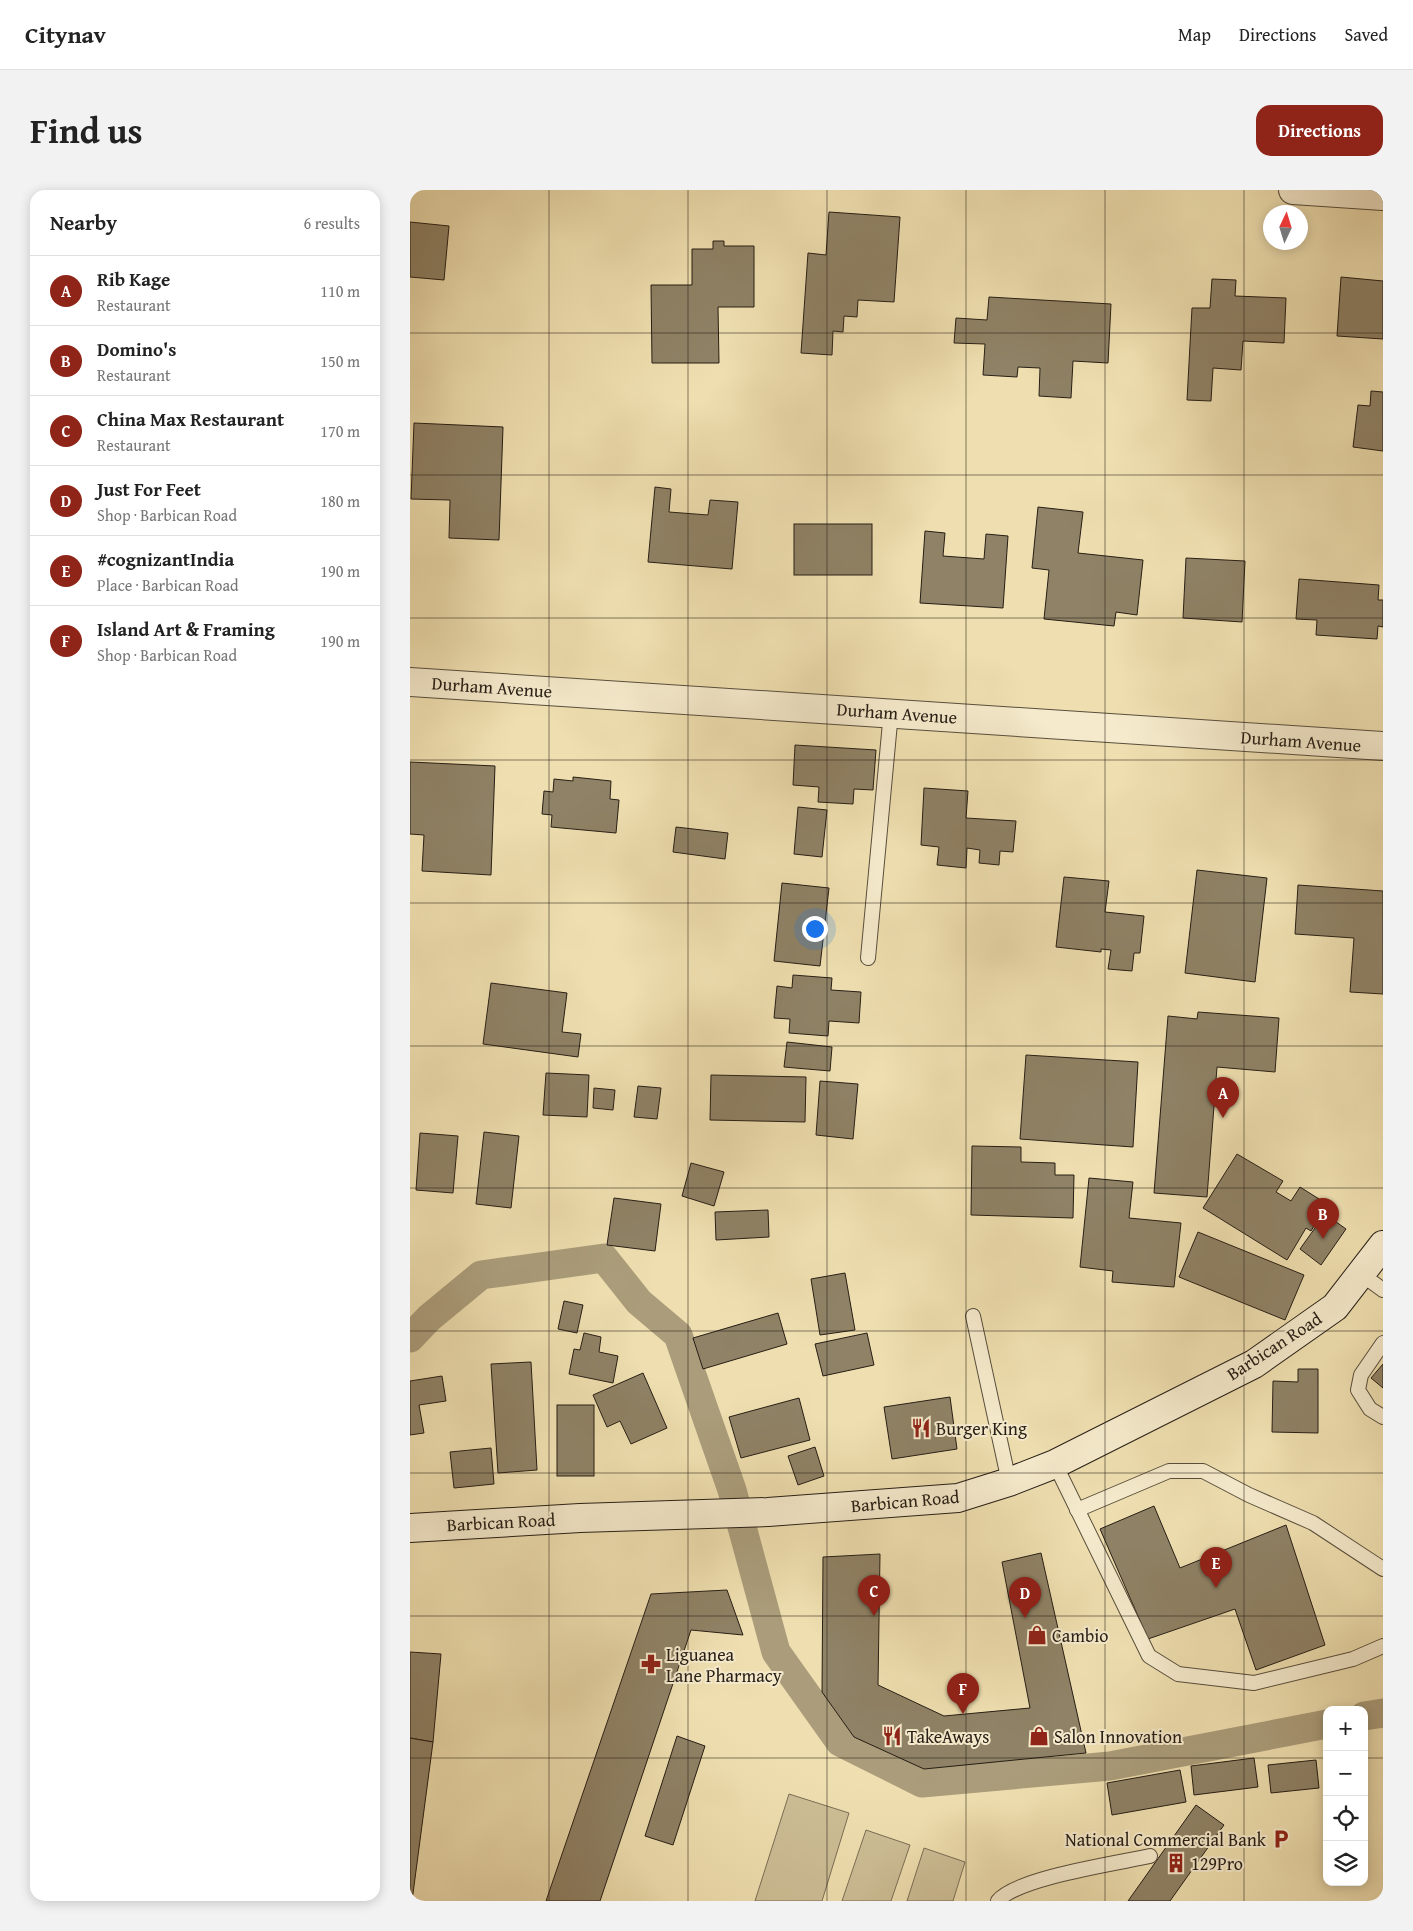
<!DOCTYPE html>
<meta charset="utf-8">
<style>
:root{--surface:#fff;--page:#f2f2f2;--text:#222;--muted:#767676;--line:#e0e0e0;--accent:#8f2418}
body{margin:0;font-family:"Gentium Book Plus",serif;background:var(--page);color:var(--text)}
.controls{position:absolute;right:15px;bottom:15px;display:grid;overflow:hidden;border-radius:10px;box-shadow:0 2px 12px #0003}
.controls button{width:45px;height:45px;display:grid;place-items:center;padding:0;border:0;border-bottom:1px solid var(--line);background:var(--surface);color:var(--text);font:25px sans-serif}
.compass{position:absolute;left:853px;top:15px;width:45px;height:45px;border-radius:50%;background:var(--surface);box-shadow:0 2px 12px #0003;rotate:4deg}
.you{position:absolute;left:404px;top:738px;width:18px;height:18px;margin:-12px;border:4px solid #fff;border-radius:50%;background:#1a73e8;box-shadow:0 0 0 8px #1a73e833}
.badge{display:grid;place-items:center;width:32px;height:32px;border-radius:50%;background:var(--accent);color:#fff;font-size:16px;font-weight:700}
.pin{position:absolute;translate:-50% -41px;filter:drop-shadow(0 1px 2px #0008)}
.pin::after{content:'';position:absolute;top:26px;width:18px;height:15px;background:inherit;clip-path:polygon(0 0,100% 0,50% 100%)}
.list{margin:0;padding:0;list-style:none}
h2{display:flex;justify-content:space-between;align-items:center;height:65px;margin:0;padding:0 20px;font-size:21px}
h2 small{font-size:16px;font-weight:400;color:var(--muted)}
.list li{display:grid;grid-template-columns:32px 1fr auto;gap:15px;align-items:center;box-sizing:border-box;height:70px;padding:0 20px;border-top:1px solid var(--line)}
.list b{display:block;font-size:19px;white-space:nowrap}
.list p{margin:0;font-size:16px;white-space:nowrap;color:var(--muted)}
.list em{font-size:16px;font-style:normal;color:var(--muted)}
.icon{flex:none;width:28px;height:28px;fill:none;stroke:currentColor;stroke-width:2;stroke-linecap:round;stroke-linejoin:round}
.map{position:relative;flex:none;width:973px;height:1711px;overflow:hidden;border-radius:15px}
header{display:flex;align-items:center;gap:30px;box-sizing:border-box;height:70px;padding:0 25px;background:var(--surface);border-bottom:1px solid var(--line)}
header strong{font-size:24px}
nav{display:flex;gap:28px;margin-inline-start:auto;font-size:18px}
.intro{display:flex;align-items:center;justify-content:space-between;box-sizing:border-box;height:120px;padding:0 30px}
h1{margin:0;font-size:35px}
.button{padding:12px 22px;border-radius:15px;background:var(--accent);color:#fff;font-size:18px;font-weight:700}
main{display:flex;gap:30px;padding:0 30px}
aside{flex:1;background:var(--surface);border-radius:15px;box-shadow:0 2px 12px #0003}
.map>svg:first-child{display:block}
.green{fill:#cdbe96;stroke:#7a6e56}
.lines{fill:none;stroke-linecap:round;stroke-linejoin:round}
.canal{stroke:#ab9d7b;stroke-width:29}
.building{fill:#8f8266;stroke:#261e15}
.lane-casing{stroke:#584e3c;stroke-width:16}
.street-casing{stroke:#584e3c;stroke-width:30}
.secondary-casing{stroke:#261e15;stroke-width:30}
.lane{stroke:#f5eacc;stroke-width:14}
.street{stroke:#f5eacc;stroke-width:28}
.secondary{stroke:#f5eacc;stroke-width:28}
.grid{fill:none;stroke:#261e15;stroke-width:1;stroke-opacity:0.55}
.labels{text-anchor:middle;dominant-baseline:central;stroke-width:4;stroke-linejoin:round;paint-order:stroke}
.street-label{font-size:18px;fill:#261e15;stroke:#f5eacc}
.poi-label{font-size:18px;fill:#261e15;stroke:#f5eacc;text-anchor:start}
</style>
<header>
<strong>Citynav</strong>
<nav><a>Map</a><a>Directions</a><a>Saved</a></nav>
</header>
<div class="intro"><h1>Find us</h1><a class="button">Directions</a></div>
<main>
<aside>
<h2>Nearby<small>6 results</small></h2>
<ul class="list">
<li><span class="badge">A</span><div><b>Rib Kage</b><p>Restaurant</p></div><em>110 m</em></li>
<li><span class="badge">B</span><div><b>Domino's</b><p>Restaurant</p></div><em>150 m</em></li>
<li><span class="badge">C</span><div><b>China Max Restaurant</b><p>Restaurant</p></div><em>170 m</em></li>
<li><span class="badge">D</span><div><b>Just For Feet</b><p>Shop · Barbican Road</p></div><em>180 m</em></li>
<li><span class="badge">E</span><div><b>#cognizantIndia</b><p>Place · Barbican Road</p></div><em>190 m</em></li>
<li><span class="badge">F</span><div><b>Island Art &amp; Framing</b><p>Shop · Barbican Road</p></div><em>190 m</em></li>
</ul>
</aside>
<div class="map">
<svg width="973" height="1711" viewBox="0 0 973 1711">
<rect width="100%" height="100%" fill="#efdfb0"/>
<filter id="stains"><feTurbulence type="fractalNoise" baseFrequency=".004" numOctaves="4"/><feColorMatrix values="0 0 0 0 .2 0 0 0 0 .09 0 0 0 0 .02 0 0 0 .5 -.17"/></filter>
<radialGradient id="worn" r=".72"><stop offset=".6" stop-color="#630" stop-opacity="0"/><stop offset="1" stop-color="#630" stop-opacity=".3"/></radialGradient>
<g class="green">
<path d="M379,1604L439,1623L412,1711H345Z"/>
<path d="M456,1640L500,1655L481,1711H432Z"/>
<path d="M514,1658L555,1672L543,1711H497Z"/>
</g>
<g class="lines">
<g class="canal">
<path d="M0,1148L19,1128L71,1085L194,1068L229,1112L268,1145L322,1300L366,1462L430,1552L512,1593L700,1576L917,1534"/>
<path d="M954,1526L973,1523"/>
</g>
</g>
<g class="building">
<path d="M419,22L490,27L484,112L448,110L447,127L434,126L433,142L423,141L422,165L391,163L398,63L416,65Z"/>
<path d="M0,32L39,36L34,90L0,87Z"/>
<path d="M303,51H314V56H344V117H308L309,173H242L241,95H282V59H303Z"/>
<path d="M931,87L973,91V149L927,146Z"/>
<path d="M802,89L826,90L825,106L876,108L874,153L833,151L831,180L803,178L801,211L777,210L782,118H800Z"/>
<path d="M579,107L701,114L698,173L663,171L661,208L629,206L630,178L608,177L607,187L573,185L575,154L544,153L546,128L577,130Z"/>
<path d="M961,201L973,202V261L943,257L948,215L960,216Z"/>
<path d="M4,233L93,237L89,350L39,348L40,310L1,309Z"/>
<path d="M245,297L261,299L259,322L298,325L300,310L328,312L322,379L238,372Z"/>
<path d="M628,317L673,322L668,363L733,370L727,425L706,422L704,436L634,429L639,380L622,378Z"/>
<rect x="384" y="334" width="78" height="51"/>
<path d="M515,341L535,343L533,366L574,369L576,344L598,346L593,418L510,413Z"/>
<path d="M776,368L835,371L832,432L773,428Z"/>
<path d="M889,389L969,395L968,410H973V437L968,436L967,449L906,445L907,430L886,429Z"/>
<path d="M385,555L466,560L463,600L444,599L443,614L408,612L409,597L383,595Z"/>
<path d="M0,572L85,576L81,685L12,681L14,645L0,644Z"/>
<path d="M163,587L201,591L200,609L209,610L206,643L141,637L142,625L132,624L134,601L143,602L144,589L163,591Z"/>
<path d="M514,598L558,601L556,628L606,631L603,662L590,661L589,675L569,673L570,660L557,658L556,678L527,675L529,657L511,655Z"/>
<path d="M388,617L417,620L412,667L384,664Z"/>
<path d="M266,637L318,643L315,669L263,662Z"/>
<path d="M787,680L857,688L845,792L775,783Z"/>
<path d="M654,687L699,691L695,722L734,726L730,763H724L722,781L698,779L701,760L691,759V762L646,757Z"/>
<path d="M372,693L419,698L410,776L364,771Z"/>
<path d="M888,695L973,701V804L940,802L944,748L885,744Z"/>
<path d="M383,785L422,788L421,800L451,802L449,833L419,831L418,846L379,843L380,829L364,828L367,796L382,798Z"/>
<path d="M81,793L157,803L152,842L171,844L168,867L73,854Z"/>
<path d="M788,822L869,828L865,882L807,877L797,1007L744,1003L758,826L787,829Z"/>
<path d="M377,852L422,857L420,881L374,877Z"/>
<path d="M616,865L728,872L723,957L610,949Z"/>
<path d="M136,883L179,885L177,927L133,925Z"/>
<path d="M301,885L396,887L395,932L300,930Z"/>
<path d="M410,891L448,894L443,949L406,945Z"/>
<path d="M228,896L251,898L247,929L224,927Z"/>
<path d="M184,898L205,900L203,920L183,918Z"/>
<path d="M74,942L109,946L101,1018L66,1014Z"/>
<path d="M10,943L48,946L43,1003L6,1000Z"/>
<path d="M562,956L611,957V972L645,973V985H664L663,1028L561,1025Z"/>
<path d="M827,964L873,991L866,1002L881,1011L890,997L917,1014L901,1041L896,1038L877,1070L793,1018Z"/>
<path d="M281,973L314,982L304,1016L272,1006Z"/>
<path d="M679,988L723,992L719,1028L771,1033L764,1097L702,1092L703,1081L670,1077Z"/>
<path d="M204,1008L251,1014L245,1061L197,1055Z"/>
<path d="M358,1020L359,1047L306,1050L305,1022Z"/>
<path d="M915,1024L936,1039L911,1075L890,1059Z"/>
<path d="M788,1042L894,1085L875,1130L769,1087Z"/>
<path d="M435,1083L445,1140L410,1145L401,1089Z"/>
<path d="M154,1111L173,1115L167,1143L148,1139Z"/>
<path d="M368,1123L377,1154L293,1179L283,1148Z"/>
<path d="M174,1143L191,1147L189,1162L208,1166L203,1193L159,1184L164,1159L170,1160Z"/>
<path d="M457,1143L464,1175L413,1186L405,1154Z"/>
<path d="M121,1172L127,1280L88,1283L81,1174Z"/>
<path d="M973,1174V1198L961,1188Z"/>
<path d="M888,1179H908V1243L862,1242L863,1191L888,1192Z"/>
<path d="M233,1183L257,1238L221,1254L210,1231L197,1237L183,1205Z"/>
<path d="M32,1186L36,1211L9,1215L14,1243L0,1245V1191Z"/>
<path d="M540,1207L547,1259L482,1269L474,1217Z"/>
<path d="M389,1208L400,1250L331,1268L319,1227Z"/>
<rect x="147" y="1215" width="37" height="71"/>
<path d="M405,1257L414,1286L388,1295L378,1266Z"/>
<path d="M81,1258L84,1294L44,1298L40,1262Z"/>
<path d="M744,1316L770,1378L876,1335L915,1455L846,1480L825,1419L738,1449L690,1339Z"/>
<path d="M631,1363L676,1563L514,1579L444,1547L412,1502L413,1367L470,1364L468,1495L534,1526L620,1518L592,1372Z"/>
<path d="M317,1400L333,1445L281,1440L190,1711H136L241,1404Z"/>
<path d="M0,1462L31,1464L23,1552L0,1548Z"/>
<path d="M267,1546L295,1556L263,1655L235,1646Z"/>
<path d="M0,1548L23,1552L2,1711H0Z"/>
<path d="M844,1568L848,1597L784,1605L781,1576Z"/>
<path d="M906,1570L909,1598L861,1603L858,1575Z"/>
<path d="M770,1580L776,1612L702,1625L697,1593Z"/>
<path d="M786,1615L814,1635L760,1711H718Z"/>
</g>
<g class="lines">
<defs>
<g id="lane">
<path d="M458,768L481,522"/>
<path d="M951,1084L973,1100"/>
<path d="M563,1126L599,1292"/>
<path d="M973,1153L951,1185L948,1200L960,1219L973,1227"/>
<path d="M645,1274L739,1466L768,1484L844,1493L943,1469L973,1456"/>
<path d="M667,1320L759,1281H793L839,1305L903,1333L973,1379"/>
<path d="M588,1711C606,1688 708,1673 740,1666"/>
</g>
<g id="street">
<path d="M883,0L973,6"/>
<path d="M0,492L973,556"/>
</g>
<path id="secondary" d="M0,1338L170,1328L358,1322L548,1308L599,1292L645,1274L844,1174L925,1117L973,1055"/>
</defs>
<use href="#lane" class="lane-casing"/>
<use href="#street" class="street-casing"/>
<use href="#secondary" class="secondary-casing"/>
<use href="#lane" class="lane"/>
<use href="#street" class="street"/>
<use href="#secondary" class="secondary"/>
</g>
<path class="grid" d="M139,0V1711M278,0V1711M417,0V1711M556,0V1711M695,0V1711M834,0V1711M0,143H973M0,285H973M0,428H973M0,570H973M0,713H973M0,856H973M0,998H973M0,1141H973M0,1283H973M0,1426H973M0,1568H917M954,1568H973"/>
<defs>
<symbol id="restaurant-bare" viewBox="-9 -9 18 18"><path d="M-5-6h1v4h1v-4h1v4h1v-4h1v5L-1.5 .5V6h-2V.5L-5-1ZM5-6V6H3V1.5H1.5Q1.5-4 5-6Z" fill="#8f2418" stroke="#f5eacc" stroke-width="2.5" paint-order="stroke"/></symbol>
<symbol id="shop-bare" viewBox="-9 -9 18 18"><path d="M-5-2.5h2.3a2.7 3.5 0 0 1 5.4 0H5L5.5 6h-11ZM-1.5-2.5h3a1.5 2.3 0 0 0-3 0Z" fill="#8f2418" stroke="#f5eacc" stroke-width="2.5" paint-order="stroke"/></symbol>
<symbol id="pharmacy-bare" viewBox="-9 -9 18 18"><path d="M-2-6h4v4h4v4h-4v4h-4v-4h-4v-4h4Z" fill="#8f2418" stroke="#f5eacc" stroke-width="2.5" paint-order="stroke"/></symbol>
<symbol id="parking-bare" viewBox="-9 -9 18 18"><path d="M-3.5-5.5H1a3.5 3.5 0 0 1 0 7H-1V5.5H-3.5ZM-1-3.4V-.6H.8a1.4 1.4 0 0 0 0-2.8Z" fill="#8f2418" stroke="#f5eacc" stroke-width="2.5" paint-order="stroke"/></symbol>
<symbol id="building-bare" viewBox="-9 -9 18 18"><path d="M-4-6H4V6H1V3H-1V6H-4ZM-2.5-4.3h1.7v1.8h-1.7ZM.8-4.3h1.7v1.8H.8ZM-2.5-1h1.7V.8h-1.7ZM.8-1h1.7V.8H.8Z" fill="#8f2418" stroke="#f5eacc" stroke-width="2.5" paint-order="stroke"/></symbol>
</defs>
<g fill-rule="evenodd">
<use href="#restaurant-bare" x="497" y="1224" width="28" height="28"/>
<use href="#shop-bare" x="613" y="1431" width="28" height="28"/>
<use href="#pharmacy-bare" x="227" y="1460" width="28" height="28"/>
<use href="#restaurant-bare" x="468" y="1532" width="28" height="28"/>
<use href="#shop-bare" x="615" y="1532" width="28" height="28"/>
<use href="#parking-bare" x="857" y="1635" width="28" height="28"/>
<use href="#building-bare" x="752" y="1659" width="28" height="28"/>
</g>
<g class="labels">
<g class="street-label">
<text transform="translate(82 497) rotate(4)">Durham Avenue</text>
<text transform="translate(487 523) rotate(4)">Durham Avenue</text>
<text transform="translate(891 551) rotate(4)">Durham Avenue</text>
<text transform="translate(864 1156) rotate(-33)">Barbican Road</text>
<text transform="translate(495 1311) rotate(-5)">Barbican Road</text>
<text transform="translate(91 1332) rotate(-3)">Barbican Road</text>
</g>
<g class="poi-label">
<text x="526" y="1238">Burger King</text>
<text x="642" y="1445">Cambio</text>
<text x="256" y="1464">Liguanea<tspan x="256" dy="21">Lane Pharmacy</tspan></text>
<text x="497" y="1546">TakeAways</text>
<text x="644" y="1546">Salon Innovation</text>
<text x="856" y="1649" text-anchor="end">National Commercial Bank</text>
<text x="781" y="1673">129Pro</text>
</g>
</g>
<rect width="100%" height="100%" filter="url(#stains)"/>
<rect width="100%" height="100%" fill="url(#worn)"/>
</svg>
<div class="controls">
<button>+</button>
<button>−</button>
<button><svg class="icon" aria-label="locate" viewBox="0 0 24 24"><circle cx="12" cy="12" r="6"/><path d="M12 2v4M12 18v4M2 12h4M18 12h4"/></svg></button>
<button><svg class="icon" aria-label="layers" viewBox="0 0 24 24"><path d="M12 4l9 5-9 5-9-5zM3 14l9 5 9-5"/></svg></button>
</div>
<svg class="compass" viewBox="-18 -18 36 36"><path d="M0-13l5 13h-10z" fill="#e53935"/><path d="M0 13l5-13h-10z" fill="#767676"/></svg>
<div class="you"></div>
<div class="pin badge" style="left:813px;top:928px">A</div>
<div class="pin badge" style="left:913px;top:1049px">B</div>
<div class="pin badge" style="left:464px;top:1426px">C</div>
<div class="pin badge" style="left:615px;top:1428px">D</div>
<div class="pin badge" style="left:806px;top:1398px">E</div>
<div class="pin badge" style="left:553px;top:1524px">F</div>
</div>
</main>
